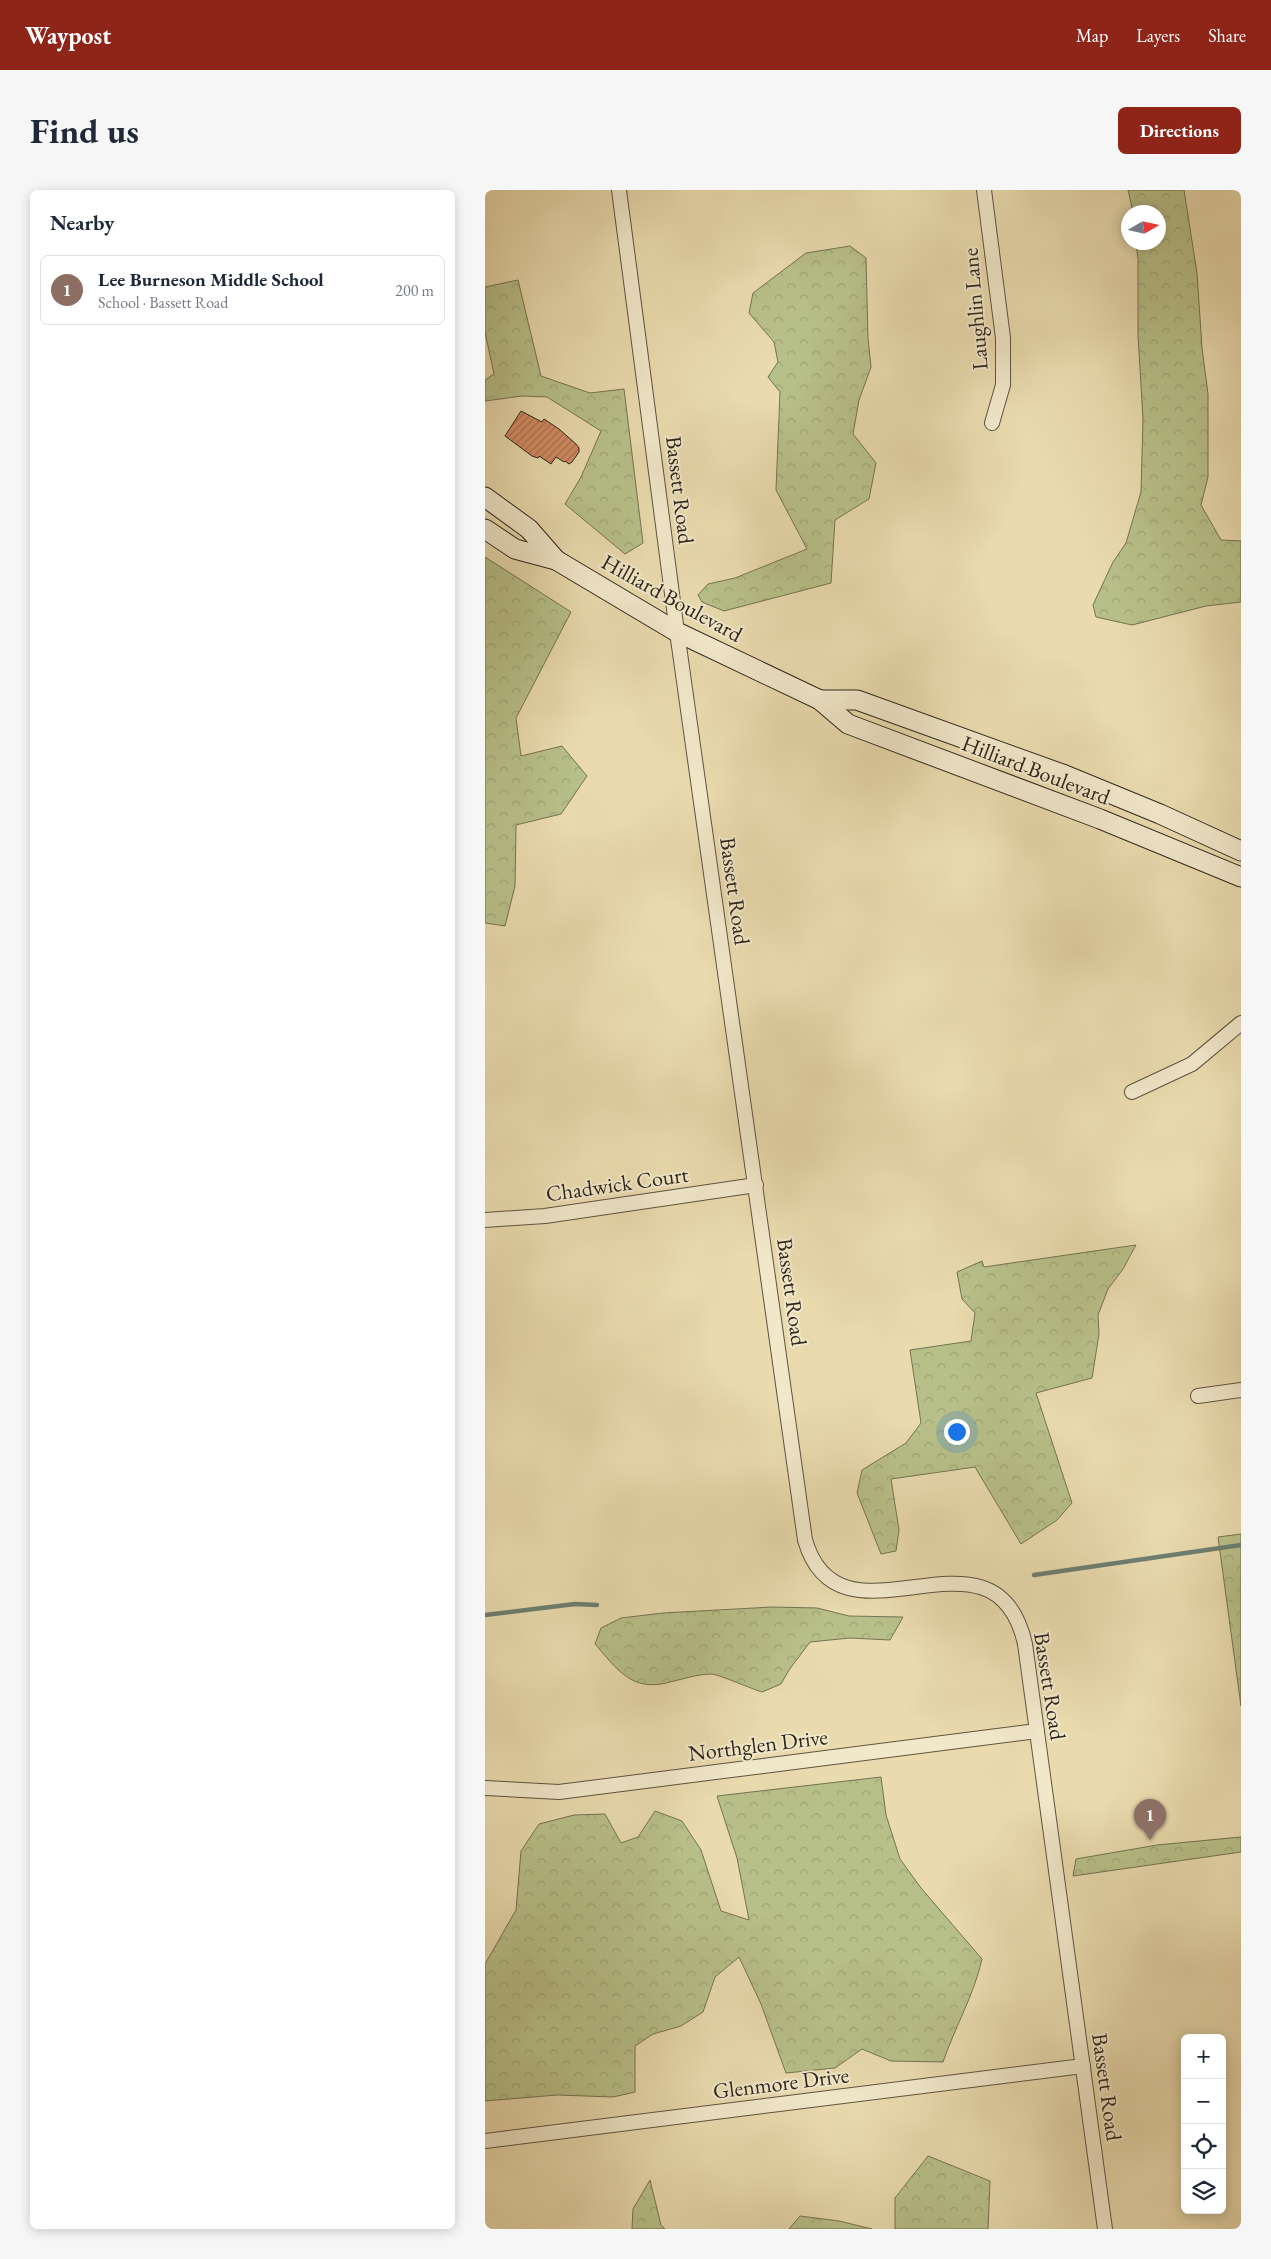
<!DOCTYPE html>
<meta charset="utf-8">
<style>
:root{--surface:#fff;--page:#f6f6f7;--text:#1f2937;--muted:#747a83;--line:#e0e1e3;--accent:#8f2418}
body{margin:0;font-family:"EB Garamond",serif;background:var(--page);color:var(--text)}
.controls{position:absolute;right:15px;bottom:15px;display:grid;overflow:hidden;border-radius:8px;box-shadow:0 2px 12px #0003}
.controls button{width:45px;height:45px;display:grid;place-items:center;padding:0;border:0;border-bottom:1px solid var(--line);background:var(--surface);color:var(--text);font:25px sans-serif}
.compass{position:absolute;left:636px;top:15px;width:45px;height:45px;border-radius:50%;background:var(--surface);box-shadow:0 2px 12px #0003;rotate:81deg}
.you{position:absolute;left:471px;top:1241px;width:18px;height:18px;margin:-12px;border:4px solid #fff;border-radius:50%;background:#1a73e8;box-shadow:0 0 0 8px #1a73e833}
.badge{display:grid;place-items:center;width:32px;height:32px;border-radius:50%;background:var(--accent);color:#fff;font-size:16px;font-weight:700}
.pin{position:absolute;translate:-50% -41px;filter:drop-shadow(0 1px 2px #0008)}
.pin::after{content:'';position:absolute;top:26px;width:18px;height:15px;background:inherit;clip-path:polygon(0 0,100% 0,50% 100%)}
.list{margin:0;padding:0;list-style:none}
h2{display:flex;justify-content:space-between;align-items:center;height:65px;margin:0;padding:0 20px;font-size:21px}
h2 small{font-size:16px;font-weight:400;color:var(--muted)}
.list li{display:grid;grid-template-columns:32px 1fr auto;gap:15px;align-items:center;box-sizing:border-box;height:70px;margin:0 10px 10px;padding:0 10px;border:1px solid var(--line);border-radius:8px}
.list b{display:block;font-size:19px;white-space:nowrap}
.list p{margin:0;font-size:16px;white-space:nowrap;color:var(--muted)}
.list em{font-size:16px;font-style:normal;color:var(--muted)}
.icon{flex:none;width:28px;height:28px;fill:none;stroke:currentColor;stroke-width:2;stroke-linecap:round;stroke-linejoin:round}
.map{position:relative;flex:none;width:756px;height:2039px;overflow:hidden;border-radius:8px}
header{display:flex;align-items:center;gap:30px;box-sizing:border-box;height:70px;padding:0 25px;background:var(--accent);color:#fff}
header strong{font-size:24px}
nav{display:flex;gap:28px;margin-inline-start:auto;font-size:18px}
.intro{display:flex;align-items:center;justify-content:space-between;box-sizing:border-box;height:120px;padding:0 30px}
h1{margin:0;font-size:35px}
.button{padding:12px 22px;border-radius:8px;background:var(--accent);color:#fff;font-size:18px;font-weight:700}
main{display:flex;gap:30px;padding:0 30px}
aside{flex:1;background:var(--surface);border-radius:8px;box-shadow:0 2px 12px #0003}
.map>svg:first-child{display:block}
.forest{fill:url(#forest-crowns);stroke:#747352}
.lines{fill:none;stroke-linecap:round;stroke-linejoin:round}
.stream{stroke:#6d7f71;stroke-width:4.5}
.building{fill:url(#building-hatch);stroke:#2f261c}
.street-casing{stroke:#5e5340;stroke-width:16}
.secondary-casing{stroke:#2f261c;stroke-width:21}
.street{stroke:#f1e8ca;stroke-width:14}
.secondary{stroke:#f1e8ca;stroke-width:19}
.labels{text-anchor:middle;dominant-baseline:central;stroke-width:4;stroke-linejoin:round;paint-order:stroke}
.street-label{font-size:22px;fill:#2f261c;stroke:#f1e8ca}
</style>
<header>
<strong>Waypost</strong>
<nav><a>Map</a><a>Layers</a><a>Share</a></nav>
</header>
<div class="intro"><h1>Find us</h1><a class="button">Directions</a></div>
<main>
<aside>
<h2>Nearby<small></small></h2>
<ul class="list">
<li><span class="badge" style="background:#8d6e63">1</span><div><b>Lee Burneson Middle School</b><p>School · Bassett Road</p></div><em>200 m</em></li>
</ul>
</aside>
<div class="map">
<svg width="756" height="2039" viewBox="0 0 756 2039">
<defs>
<pattern id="forest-crowns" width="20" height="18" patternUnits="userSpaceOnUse" patternTransform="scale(1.25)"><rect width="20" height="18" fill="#b8c089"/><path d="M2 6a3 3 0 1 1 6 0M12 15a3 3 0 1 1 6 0" fill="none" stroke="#9ea576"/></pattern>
<pattern id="building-hatch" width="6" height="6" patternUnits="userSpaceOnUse" patternTransform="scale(1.25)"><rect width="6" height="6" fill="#d28c64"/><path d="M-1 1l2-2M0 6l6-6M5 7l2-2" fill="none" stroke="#ab7252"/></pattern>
</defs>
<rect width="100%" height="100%" fill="#e9dbae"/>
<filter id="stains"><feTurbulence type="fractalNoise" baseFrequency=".004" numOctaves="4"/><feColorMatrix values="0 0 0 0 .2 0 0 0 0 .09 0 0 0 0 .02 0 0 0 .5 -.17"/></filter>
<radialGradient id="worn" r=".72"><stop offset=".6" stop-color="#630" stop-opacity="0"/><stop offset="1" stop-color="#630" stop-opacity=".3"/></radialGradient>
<g class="forest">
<path d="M643,0H699L712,83L717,158L723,204V287L716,315L736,350L756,351V412L721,416L647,435L611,427L608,415L628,372L641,353L656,302L658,229L653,145V69L651,53L674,52V22H648Z"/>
<path d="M365,56L381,68L383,148L386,177L374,210L368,244L391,273L384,309L350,330L346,393L239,421L217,412L213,405L223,394L250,388L322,359L291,300L295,202L283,187L293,172L289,152L264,123L268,103L321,63Z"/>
<path d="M33,90L56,186L105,203L139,199L158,353L140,364L80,314L96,287L116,241L62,207L37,206L0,211V190L9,184L0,142V97Z"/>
<path d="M0,367L86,422L31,528L36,566L77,556L102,586L76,624L31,635L30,696L20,736L0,733Z"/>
<path d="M651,1055L638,1079L623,1099L613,1125L614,1144L607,1188L551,1203L587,1313L572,1330L536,1354L490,1277L406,1289L414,1340L411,1361L396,1364L372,1303L377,1280L421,1253L436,1233L425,1160L486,1151L490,1123L477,1109L472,1082L497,1071L499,1077Z"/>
<path d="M756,1344V1516L733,1347Z"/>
<path d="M287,1417L332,1418L364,1426L418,1427L405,1450L365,1448L325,1452L304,1480L296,1494L277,1502C267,1499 235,1485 227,1484C213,1484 198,1489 185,1492C147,1503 132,1479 110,1454L116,1438L136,1428L178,1423Z"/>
<path d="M396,1587L401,1625L415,1669L436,1698L497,1769C489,1805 470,1837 458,1872L406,1871L377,1859L350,1878L301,1883L276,1814L254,1767L230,1787L218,1822L196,1836L168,1844L150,1856V1902L128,1907L72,1905L0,1911V1774L31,1720L36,1661L54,1634L89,1625L120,1624L136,1653L153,1647L170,1621L197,1631L216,1660L236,1721L264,1730L252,1668L232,1606Z"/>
<path d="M756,1647V1662L588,1686L591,1669L672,1655Z"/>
<path d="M443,1966L505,1991L503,2039H410V2008Z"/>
<path d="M165,1990L176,2035L180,2039H147L148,2019Z"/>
<path d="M315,2026L354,2031L387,2039H304Z"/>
</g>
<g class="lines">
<g class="stream">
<path d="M549,1385L756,1355"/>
<path d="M0,1425L90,1414L112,1415"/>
</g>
</g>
<path class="building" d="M36,221L57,232L59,229L74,239L91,254L94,258V262L87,272L84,274L80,271L79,272L71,267L66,274L54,266L53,268L47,266L20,246Z"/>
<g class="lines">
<defs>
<g id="street">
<path d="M134,0L192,442L320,1350C355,1471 510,1319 540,1454L620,2039"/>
<path d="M499,0L518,148V195L507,233"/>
<path d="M647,902L707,874L756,833"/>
<path d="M0,1030L60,1026L271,995"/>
<path d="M713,1206L756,1200"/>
<path d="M0,1598L74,1602L552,1541"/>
<path d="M0,1951L598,1876"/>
</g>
<g id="secondary">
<path d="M0,307L44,339L71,370"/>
<path d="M0,339L30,359L71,370L192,442L335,510L363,534L615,629L756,687"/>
<path d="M335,510H372L580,585L675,624L756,661"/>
</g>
</defs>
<use href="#street" class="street-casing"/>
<use href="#secondary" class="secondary-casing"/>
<use href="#street" class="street"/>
<use href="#secondary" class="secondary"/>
</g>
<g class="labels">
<g class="street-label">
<text transform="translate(490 119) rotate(-95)">Laughlin Lane</text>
<text transform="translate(195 300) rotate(83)">Bassett Road</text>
<text transform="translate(187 408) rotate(29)">Hilliard Boulevard</text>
<text transform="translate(551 580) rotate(21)">Hilliard Boulevard</text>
<text transform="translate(250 701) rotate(82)">Bassett Road</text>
<text transform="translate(132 994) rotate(-8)">Chadwick Court</text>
<text transform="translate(307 1102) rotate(82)">Bassett Road</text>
<text transform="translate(565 1496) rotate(81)">Bassett Road</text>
<text transform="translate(273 1555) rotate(-7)">Northglen Drive</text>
<text transform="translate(296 1893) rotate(-7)">Glenmore Drive</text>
<text transform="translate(622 1897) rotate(82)">Bassett Road</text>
</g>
</g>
<rect width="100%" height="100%" filter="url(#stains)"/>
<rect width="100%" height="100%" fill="url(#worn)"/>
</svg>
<div class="controls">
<button>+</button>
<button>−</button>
<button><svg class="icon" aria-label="locate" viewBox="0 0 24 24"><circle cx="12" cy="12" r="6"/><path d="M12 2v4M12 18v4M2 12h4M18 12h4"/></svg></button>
<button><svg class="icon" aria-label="layers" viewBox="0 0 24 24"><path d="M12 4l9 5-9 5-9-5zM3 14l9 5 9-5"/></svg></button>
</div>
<svg class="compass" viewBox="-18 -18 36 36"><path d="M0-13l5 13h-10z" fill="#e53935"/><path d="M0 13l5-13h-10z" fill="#747a83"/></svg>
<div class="you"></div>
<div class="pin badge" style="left:665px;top:1650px;background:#8d6e63">1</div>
</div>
</main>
